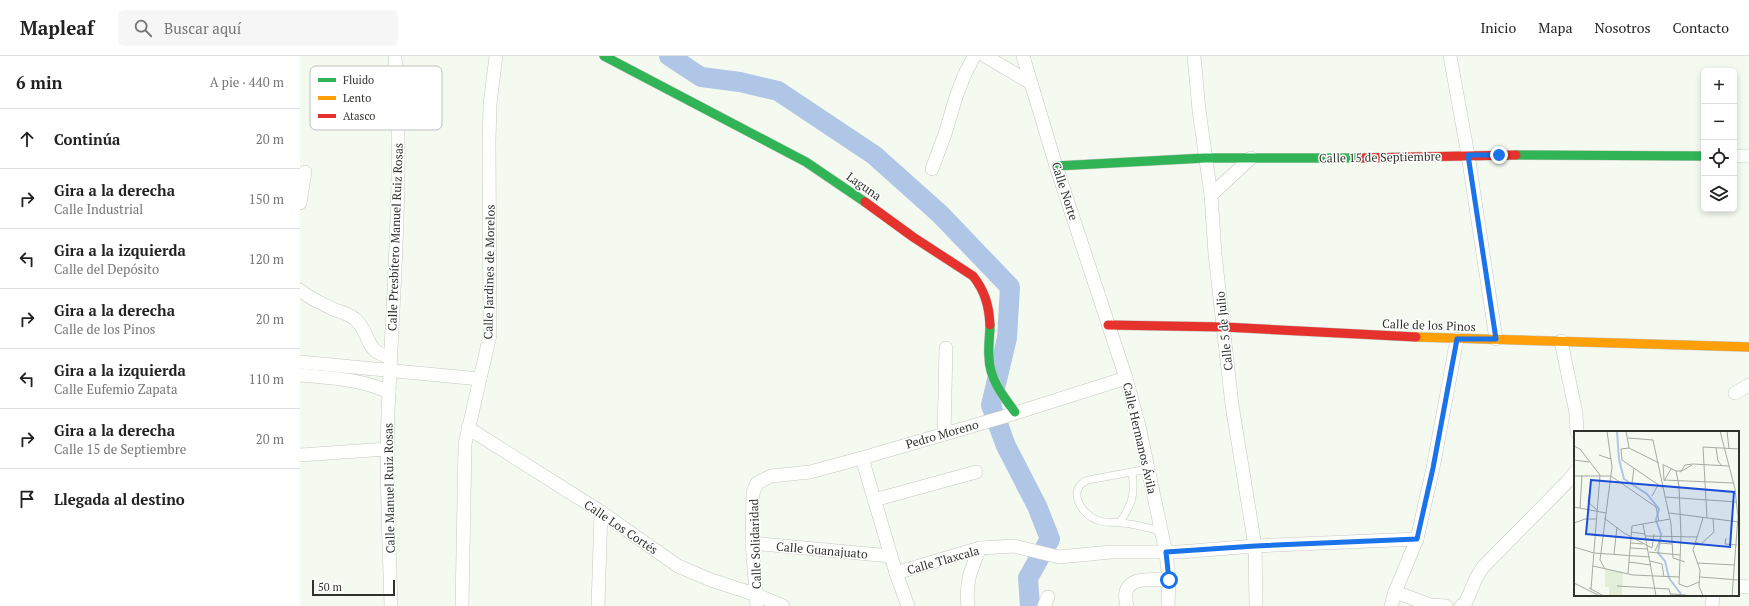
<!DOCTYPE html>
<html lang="es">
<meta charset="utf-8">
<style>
:root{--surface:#fff;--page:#f6f6f6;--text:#222;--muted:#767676;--line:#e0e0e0}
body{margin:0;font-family:"PT Serif",serif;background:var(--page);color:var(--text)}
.controls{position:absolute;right:12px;top:12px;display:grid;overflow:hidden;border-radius:6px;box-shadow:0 2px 6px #0003}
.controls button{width:36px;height:36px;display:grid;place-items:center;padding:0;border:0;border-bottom:1px solid var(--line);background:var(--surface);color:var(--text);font:20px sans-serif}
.scale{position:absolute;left:12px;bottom:10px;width:83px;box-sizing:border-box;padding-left:4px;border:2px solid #2f332c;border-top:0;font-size:11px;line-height:14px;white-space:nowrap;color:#2f332c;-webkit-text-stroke:3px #fff;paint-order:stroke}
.stop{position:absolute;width:12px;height:12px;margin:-9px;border:3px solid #1a73e8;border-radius:50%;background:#fff}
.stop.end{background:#1a73e8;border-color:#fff;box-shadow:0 1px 4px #0008}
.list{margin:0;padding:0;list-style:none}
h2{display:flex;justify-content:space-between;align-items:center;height:52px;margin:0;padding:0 16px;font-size:17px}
h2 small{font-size:13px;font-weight:400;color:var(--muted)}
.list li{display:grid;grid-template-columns:26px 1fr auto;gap:12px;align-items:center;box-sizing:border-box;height:60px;padding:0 16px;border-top:1px solid var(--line)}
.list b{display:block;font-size:15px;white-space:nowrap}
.list p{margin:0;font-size:13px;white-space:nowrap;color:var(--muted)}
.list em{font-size:13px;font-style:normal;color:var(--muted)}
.icon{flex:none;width:22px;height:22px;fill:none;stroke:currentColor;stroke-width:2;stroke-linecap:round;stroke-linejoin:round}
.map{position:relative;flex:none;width:1449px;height:550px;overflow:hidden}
header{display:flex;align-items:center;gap:24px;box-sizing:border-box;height:56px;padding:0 20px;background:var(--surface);border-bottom:1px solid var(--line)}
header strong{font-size:19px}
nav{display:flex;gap:22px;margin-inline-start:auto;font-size:14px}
.search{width:280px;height:36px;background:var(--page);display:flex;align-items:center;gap:10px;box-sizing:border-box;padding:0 14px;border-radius:6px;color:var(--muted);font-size:15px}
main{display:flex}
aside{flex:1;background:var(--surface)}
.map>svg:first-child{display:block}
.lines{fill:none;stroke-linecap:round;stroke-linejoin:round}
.river{stroke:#b0c6e6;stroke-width:20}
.lane-casing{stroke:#c5c8c1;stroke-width:8}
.street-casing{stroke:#c5c8c1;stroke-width:14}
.fast-casing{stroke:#c5c8c1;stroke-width:10}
.slow-casing{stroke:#c5c8c1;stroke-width:10}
.jam-casing{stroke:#c5c8c1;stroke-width:10}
.lane{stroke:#fefefd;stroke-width:7}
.street{stroke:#fefefd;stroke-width:13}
.fast{stroke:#30b455;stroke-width:9}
.slow{stroke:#ff9f0a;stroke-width:9}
.jam{stroke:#e5322d;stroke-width:9}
.route{stroke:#1a73e8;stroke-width:5}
.labels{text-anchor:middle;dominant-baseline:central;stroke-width:3;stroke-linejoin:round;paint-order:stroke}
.street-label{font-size:12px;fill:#2f332c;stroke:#fff}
.inset-river{fill:none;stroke:#b0c6e6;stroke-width:2}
.inset-road{fill:none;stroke:#a6aaa2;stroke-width:1}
.view{fill:#1d4ed8;fill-opacity:0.15;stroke:#1d4ed8;stroke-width:2}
.inset-edge{fill:none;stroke:#2f332c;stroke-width:2}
.key{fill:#fff;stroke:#c1c2c0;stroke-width:1}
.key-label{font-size:11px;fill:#2f332c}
</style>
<header>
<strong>Mapleaf</strong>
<div class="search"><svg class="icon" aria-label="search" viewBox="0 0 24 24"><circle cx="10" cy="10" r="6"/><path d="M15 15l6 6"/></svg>Buscar aquí</div>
<nav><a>Inicio</a><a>Mapa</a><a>Nosotros</a><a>Contacto</a></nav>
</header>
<main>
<aside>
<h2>6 min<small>A pie · 440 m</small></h2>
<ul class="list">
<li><svg class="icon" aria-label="ahead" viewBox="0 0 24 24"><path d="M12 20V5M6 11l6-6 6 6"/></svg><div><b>Continúa</b></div><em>20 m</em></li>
<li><svg class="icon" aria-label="right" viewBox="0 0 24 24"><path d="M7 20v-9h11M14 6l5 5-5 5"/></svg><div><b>Gira a la derecha</b><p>Calle Industrial</p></div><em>150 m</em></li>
<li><svg class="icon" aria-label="left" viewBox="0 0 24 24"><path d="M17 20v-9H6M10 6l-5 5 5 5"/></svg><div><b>Gira a la izquierda</b><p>Calle del Depósito</p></div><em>120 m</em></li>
<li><svg class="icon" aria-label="right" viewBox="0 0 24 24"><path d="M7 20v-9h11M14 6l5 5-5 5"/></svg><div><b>Gira a la derecha</b><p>Calle de los Pinos</p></div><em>20 m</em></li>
<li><svg class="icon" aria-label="left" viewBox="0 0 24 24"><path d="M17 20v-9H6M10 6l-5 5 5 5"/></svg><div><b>Gira a la izquierda</b><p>Calle Eufemio Zapata</p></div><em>110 m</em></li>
<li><svg class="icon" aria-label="right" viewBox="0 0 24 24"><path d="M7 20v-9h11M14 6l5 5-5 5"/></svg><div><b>Gira a la derecha</b><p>Calle 15 de Septiembre</p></div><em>20 m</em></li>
<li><svg class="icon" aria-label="arrive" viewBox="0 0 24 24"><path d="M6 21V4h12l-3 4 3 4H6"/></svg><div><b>Llegada al destino</b></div></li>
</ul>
</aside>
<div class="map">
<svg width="1449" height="550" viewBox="0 0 1449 550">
<rect width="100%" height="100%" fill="#f5faf0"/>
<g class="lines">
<path class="river" d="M369,0L401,21L440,26L478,35L574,99L640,158L710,231L707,282L691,349L706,390L737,450L750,483L728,522L730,550"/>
<defs>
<g id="lane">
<path d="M848,413L788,424C766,433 781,458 797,464C805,468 814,465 822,467C835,468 848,472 861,475"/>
<path d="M820,466C833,447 835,438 832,416"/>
</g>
<g id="street">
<path d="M685,0L731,27"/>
<path d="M723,0L756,110L826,322L839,370L866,497L869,524L868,550"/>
<path d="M894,0L899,54L911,139L915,198L932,349L955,490L956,550"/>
<path d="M1150,0L1168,99L1196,283"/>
<path d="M1434,100H1449"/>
<path d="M632,113L645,78L656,41L664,20L674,0"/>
<path d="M911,139L951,102"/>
<path d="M0,147L5,116"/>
<path d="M0,234C10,243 23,248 35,254C42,256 49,258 55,263C71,277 64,297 91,301"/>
<path d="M1261,285L1276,357L1277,376"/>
<path d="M0,306L180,323"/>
<path d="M0,319C31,322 61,323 89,336"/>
<path d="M1435,337L1449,329"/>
<path d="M168,372L301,456L378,510L411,524L457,539L483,550"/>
<path d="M644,378L646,292"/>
<path d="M0,399L87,393"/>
<path d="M562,402L596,517L608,550"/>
<path d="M574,444L676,416"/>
<path d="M452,487L591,500"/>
<path d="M596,517L680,492L714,490L759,501L811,496H879L955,490L1117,483"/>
<path d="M1438,530L1449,531"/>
<path d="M1095,536L1131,549L1146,550"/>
<path d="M91,550C89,479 85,407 89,335C94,224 103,112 95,0"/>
<path d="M162,550L165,388L190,279L189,85L190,48L196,0"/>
<path d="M298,550L301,456"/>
<path d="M457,550L452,487L453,437L457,427L471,420L510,416L562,402L703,361L826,322"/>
<path d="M668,550C665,527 671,513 680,492"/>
<path d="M744,550L748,541"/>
<path d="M827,550C819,519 849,523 869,524"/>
<path d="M1091,550L1095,536L1117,483L1133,412L1157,283"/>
<path d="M1161,550L1166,546L1176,522L1183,511L1269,424L1275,416"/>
<path d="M1412,550L1413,539"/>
</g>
<g id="fast">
<path d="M304,0L506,106L565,146"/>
<path d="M1216,99L1404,100"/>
<path d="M756,110L905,102H1061"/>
<path d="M690,269C690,279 688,290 689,300C689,322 702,339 715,356"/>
</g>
<path id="slow" d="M1116,281L1449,291"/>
<g id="jam">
<path d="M1061,102L1216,99"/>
<path d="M565,146L613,181L673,220C685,235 689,250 690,269"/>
<path d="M808,269L924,271L1116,281"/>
</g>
</defs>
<use href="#lane" class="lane-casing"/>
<use href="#street" class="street-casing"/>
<use href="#fast" class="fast-casing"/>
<use href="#slow" class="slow-casing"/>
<use href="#jam" class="jam-casing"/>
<use href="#lane" class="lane"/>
<use href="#street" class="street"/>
<use href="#fast" class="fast"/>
<use href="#slow" class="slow"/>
<use href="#jam" class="jam"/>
</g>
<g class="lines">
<path class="route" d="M869,524L866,496L955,490L1117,483L1133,412L1157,283H1196L1168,99H1199"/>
</g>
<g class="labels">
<g class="street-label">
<text transform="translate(1080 101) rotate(-1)">Calle 15 de Septiembre</text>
<text transform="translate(564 130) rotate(35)">Laguna</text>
<text transform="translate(765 135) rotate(72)">Calle Norte</text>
<text transform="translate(95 181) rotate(-88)">Calle Presbítero Manuel Ruiz Rosas</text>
<text transform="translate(189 216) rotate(-89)">Calle Jardines de Morelos</text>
<text transform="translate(1129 269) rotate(2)">Calle de los Pinos</text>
<text transform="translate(924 275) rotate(-96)">Calle 5 de Julio</text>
<text transform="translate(642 378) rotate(-16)">Pedro Moreno</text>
<text transform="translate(840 382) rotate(77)">Calle Hermanos Ávila</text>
<text transform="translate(89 432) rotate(-91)">Calle Manuel Ruiz Rosas</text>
<text transform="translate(321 471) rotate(34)">Calle Los Cortés</text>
<text transform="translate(455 488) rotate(-92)">Calle Solidaridad</text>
<text transform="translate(522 494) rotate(5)">Calle Guanajuato</text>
<text transform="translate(643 504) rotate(-16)">Calle Tlaxcala</text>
</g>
</g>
<g transform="translate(1274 375)">
<rect width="165" height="165" fill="#f5faf0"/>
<path d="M31,138L49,141L48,164L35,165V156H31Z" fill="#e2eed7"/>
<path class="inset-river" d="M43,0L45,28L50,48L73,63L85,78L82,89L87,103L84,122L91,130L95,147L107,163"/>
<path class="inset-road" d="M52,0L55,17M146,0L161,58L164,86L158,165M153,0L155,18M54,7L79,9L97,93L99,127L111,131M0,15L6,18L26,44L17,158M55,17L47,18L48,29L89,57M55,17L85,32M142,17L144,30L148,35M25,24L37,28M0,29L15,31M89,33L90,49L159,52M90,34L102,40M102,40L105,55L107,105L105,153L113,156L125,151M102,40H107L111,34L119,33L155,35M106,41L118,34M0,45H37L82,76L85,90M90,50L97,38M58,52L60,37M16,60L14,71L23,79M78,65L84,54M91,66L163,71M0,76L32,82M6,77L8,44M95,82L165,91M30,87L50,102L78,117L80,103M133,87L129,16L165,18M0,92L11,88H22M69,93L82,165M57,101L71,103M71,105L123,106M152,107L151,113L163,114M121,111L127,113L140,101L139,88M57,112L69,113M85,112L98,113M0,116L20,122L76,126M56,117L74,118M81,120L86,109M75,121L106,124M40,123L43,96M76,130L88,133L90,146M55,131L77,134M123,132L161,134M19,135L59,144L105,146M31,138L26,129L38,36L33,0M54,142L58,95L96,88M126,146L165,149M0,152L26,165M43,155L95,158L97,165M15,157L30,165M97,163L112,164M129,165L125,155L126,139L119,119L129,87"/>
<path class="view" d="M17,49L160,61L156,116L12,103Z"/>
<rect width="165" height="165" class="inset-edge"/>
</g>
<rect x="10" y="10" width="132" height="64" rx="6" class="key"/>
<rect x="18" y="22" width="18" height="4" fill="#30b455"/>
<rect x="18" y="40" width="18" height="4" fill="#ff9f0a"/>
<rect x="18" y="58" width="18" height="4" fill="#e5322d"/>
<g class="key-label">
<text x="43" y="28">Fluido</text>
<text x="43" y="46">Lento</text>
<text x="43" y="64">Atasco</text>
</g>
</svg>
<div class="controls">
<button>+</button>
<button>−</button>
<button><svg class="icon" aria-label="locate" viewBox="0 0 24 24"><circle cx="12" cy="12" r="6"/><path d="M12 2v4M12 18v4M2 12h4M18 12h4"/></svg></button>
<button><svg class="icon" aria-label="layers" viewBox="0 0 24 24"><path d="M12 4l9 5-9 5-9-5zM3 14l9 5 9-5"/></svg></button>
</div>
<div class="scale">50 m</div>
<div class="stop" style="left:869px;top:524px"></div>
<div class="stop end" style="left:1199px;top:99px"></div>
</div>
</main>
